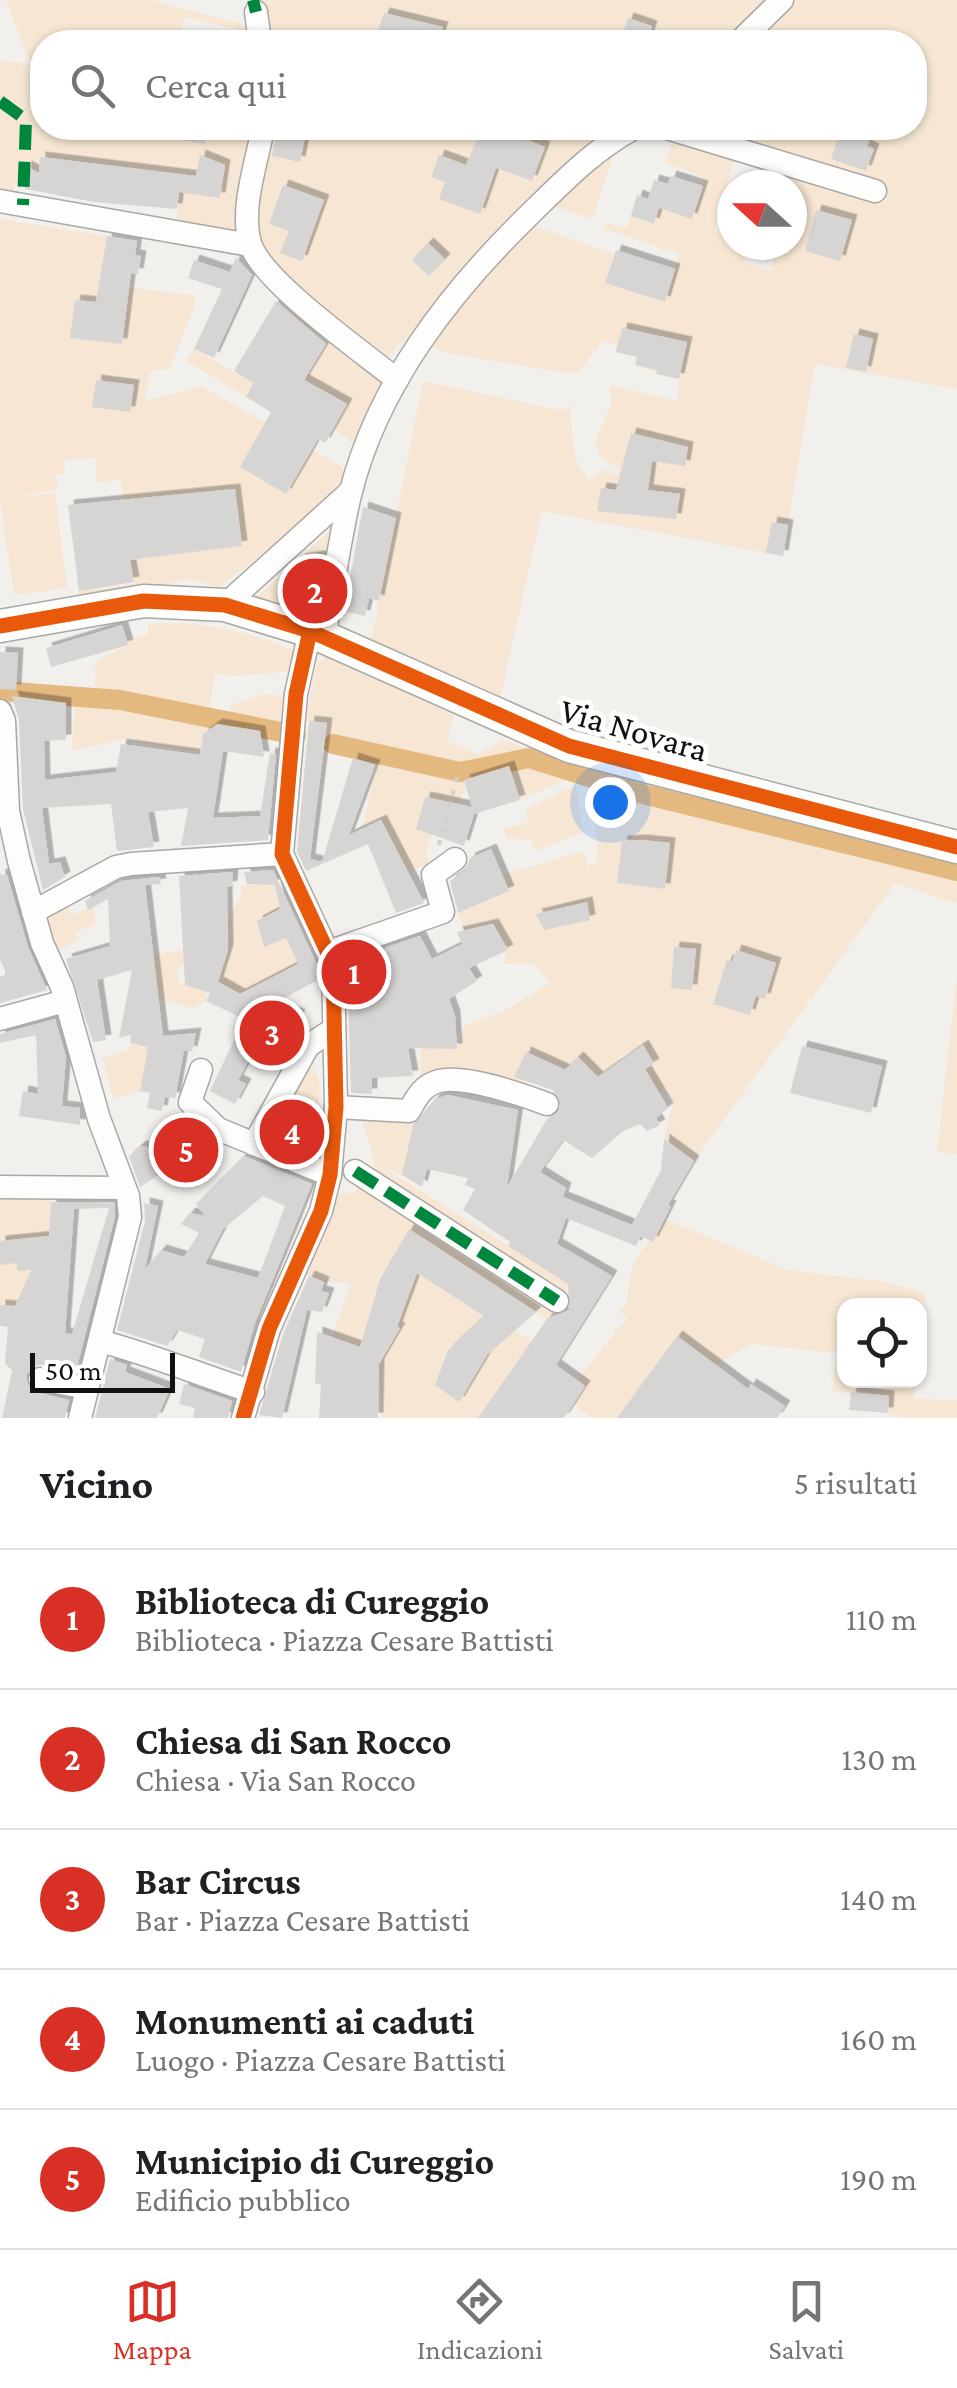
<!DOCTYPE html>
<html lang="it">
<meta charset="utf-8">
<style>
:root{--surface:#fff;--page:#f6f6f6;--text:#202124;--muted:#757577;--line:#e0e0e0;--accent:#d93025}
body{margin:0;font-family:"Crimson Pro",serif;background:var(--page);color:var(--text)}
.controls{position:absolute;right:30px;bottom:30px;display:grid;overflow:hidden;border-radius:20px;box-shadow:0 2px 8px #0004}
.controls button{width:90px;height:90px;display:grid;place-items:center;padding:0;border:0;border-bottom:2px solid var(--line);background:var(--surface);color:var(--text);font:50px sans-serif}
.compass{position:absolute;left:717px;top:170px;width:90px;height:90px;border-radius:50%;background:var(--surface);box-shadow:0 2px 8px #0004;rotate:291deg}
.scale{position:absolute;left:30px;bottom:25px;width:145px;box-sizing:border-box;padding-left:10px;border:5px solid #13110f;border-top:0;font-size:28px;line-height:35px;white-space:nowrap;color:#13110f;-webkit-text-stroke:8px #fffefc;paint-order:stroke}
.you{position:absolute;left:610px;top:802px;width:35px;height:35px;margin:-25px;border:8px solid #fff;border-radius:50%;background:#1a73e8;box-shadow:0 0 0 15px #1a73e833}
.badge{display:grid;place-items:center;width:65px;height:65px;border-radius:50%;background:var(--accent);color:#fff;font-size:32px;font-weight:700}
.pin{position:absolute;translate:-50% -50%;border:5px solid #fff;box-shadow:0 2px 10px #0006}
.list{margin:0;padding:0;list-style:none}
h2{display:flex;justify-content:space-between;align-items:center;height:130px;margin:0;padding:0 40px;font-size:42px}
h2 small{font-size:32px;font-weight:400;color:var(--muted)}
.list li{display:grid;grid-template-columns:65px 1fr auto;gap:30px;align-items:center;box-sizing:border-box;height:140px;padding:0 40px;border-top:2px solid var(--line)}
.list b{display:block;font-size:38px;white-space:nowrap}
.list p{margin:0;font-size:32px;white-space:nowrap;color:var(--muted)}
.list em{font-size:32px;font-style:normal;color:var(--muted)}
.icon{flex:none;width:55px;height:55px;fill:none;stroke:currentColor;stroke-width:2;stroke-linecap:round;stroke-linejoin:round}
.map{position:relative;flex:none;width:957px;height:1418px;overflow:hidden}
.search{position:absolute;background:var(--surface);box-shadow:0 2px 8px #0004;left:30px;right:30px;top:30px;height:110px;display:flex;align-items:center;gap:25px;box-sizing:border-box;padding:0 35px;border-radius:40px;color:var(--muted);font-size:38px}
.sheet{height:830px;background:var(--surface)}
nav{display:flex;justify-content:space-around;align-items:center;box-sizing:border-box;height:140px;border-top:2px solid var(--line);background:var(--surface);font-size:28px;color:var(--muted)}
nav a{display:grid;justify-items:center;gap:5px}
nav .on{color:var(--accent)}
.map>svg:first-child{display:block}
.green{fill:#f6e6d3;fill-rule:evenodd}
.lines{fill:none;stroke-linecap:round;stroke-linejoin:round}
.canal{stroke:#e4b980;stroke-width:20}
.building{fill:#d7d5d3;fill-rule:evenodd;filter:url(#shadow)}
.street-casing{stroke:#aaa8a6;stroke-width:25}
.secondary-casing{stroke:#aaa8a6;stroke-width:35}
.path{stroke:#d0d0ce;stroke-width:4;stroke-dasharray:5 8;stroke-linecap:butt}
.street{stroke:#fdfdfc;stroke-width:22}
.secondary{stroke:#fdfdfc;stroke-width:32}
.quiet{stroke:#00873e;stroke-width:12;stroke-dasharray:25 12;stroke-linecap:butt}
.cycleway-casing{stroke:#fffefc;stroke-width:21}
.cycleway{stroke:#e8590c;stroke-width:15}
.labels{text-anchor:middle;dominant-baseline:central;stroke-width:10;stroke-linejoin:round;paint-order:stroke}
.street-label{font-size:35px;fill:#13110f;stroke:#fffefc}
</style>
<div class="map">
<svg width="957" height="1418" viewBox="0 0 957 1418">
<defs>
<filter id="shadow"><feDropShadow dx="5.5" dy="-5.5" stdDeviation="0" flood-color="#0004"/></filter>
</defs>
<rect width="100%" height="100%" fill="#f2f0ed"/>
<g class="green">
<path d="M6,0H151L249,26L244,31L184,17L180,42H42V128H168V136L179,139L181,128H210L256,139L240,237L177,223L179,192L120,187L122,166L94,163L92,182L68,160L41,157L38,176L27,175L25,185L15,182L13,193L0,191V60L31,64Z"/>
<path d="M258,0H774L733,42H269Z"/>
<path d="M793,0H957V389L815,364L783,556L542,511L499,704L371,642L423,381L564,411L569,403L575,458L588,480L602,470L618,475L619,469L600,457L595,442L612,401L609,385L677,401L679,379L635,365L637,357L616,352L617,345L603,341L580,370L570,374L441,352L429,343L532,225L614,254L605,283L665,302L679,254L604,229L606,223L626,228L631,216L654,224L659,208L692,218L705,178L665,162L675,138L735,158L714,231L732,238V245H749L744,263L771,271L778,245H792V185L764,184L773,168L886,203L888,192L694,128H914V42H752Z"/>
<path d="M268,128H619L388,356C360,334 266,268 260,235C253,202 265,161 268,128Z"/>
<path d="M614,151L593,219L553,206L591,165Z"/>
<path d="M0,219L107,236L99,284L193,295L195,304L170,369L150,371L145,401L201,386L341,466L349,483L271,555L259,557L218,587L190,579L79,602V591L134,584L130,560L241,546L235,490L124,503L121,479L96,483L97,458L65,460L64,474L56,475L58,489L9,498L55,493L67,588L14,595L0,499Z"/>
<path d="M297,309L382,383L369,434L354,443L333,428L347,403L304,380L328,340L301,324L278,340Z"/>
<path d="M194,349L253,383L246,397L186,361Z"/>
<path d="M338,523L320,615L257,597Z"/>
<path d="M148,624C201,620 250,632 299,652L296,671L232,676L215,673L208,719L230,716L231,705L264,694L292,697L287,740L261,739L217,724L203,734L200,752L136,742L134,737L72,751L75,701L62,698V686L96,689L95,661L128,645L127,640L148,634Z"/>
<path d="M326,657L454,715L447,741L477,754L504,740L577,767L575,776L520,800L509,766L464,780L466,789L454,813L425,798L416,828L432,834L425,855L431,864L406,871L388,842L382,818L363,827L377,765L324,748L327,723L306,721L316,665Z"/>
<path d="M591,771L957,865V904L895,883L694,1161L664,1139L673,1102L665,1089L647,1100L633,1076L654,1064L643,1045L619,1057L620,1064L598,1077L578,1057L566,1068L526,1052L528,1075L521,1095L421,1083V1048L457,1049L464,1026L504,1011L550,983L534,964H503L508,949L491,922L465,933L458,913L508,892L502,875L584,851L588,866L598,861Z"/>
<path d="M576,785L583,832L536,851L531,840L506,838L503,828L528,823L526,809Z"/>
<path d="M275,884L279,909L257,922L264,946L286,938L298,964L240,994L216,981L229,949L230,931L220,930L218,918L228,916L242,896L241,885Z"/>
<path d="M67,904L71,915L94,907L95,925L75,932L79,940L59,950L46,917Z"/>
<path d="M190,949L186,965L177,968L179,983L206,991V1001L193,1008L158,999L153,954Z"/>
<path d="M957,977V1154L937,1152Z"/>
<path d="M132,1044L148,1047L140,1091L113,1099L103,1058L127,1050Z"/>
<path d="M312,1068L320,1080L314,1156L268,1137L306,1069Z"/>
<path d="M361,1119L413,1124L402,1175L384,1168L569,1284L562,1296L368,1174L375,1163Z"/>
<path d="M360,1183L555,1311L549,1320L409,1229L380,1279L360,1347L332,1337L351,1283L324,1282L301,1273L334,1194L354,1193Z"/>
<path d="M0,1185L52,1192L44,1295H20L15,1306L0,1305Z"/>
<path d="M665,1219L788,1270L885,1282L926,1293L920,1340V1306H844V1380L915,1381L913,1398L957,1401V1418H905L888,1413L889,1396L832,1391L837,1353L751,1344L716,1365L677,1337L617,1418H592L573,1404L584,1386L577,1380L628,1317L620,1312C631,1299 627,1281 633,1266C636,1255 657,1234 665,1219Z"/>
<path d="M413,1270L484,1316L465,1335L514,1331L532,1341L478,1418H382L379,1364L400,1329L393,1325L414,1283ZM450,1345L480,1366L459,1402L435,1385Z"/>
</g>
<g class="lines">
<g class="canal">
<path d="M0,691L120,700L296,735"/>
<path d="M333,744L460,772L529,758L639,793L957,871"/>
</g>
</g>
<g class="building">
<path d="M384,13L443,27L438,42H391L376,37Z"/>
<path d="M628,18L652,26L647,42H620Z"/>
<path d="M159,128H207L205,144L159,136Z"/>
<path d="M278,128H307L300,162L272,156Z"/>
<path d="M482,128H497L545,147L532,181L496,168L480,214L439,199L445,182L431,177L439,155L466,165Z"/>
<path d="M841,128H874L867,146L874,149L866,171L831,159Z"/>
<path d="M200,155L225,165L220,198L179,192L177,209L94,202L25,189L26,166L39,173L40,157L196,176Z"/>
<path d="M671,176L703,186L692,219L659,208L654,224L631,216L637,195L648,199L654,180L668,184Z"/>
<path d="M283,185L324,200L302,261L280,253L289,231L269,224Z"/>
<path d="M816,210L852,220L840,261L805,251Z"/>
<path d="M107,236L137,241L135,255L141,256L138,274L131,273L122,344L70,338L75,300L96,302Z"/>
<path d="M428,243L445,259L429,276L412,260Z"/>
<path d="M616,250L675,269L665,302L605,283Z"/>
<path d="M236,258L252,275L214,358L194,349L222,289L188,278L194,260L230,272Z"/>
<path d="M276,301L326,344L304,380L347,404L325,443L318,439L286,494L240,467L271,412L246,397L253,383L234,371Z"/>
<path d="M622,328L687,342L679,379L656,374L657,370L635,365L637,357L616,352Z"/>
<path d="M854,334L873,339L866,372L846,368Z"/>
<path d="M96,380L134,385L130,412L92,407Z"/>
<path d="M631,433L688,447L685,466L652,461L648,490L680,494L676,519L597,511L601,488L616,490Z"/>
<path d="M235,489L242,546L130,560L134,582L79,591L68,505Z"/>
<path d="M363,507L396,518L379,601L369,598L365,616L344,611Z"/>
<path d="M772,522L788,525L783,556L766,553Z"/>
<path d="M319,556L323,557L314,605L303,602L308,580L295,577L300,559Z"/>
<path d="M122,625L128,645L51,667L46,648Z"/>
<path d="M0,652L18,653L16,690L0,689Z"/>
<path d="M12,696L66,703V740L44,741L45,780L116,772L121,744L200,755L203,734L217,724L260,731L264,757L223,751L213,818L260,816L270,753L276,754L268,840L181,846L188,808L148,812L154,847L117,851L111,804L42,808L49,864L60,862L65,877L43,890L23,809L19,720Z"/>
<path d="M309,721L327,723L310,859L322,862L353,758L375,765L349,835L381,820L424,903L396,913L368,844L306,871L297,851Z"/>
<path d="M509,766L520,800L474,814L464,846L416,829L425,797L472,807L464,780Z"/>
<path d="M642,840L670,843L665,889L617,883L622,841Z"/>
<path d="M491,849L509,891L458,913L450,881L465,870L470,858Z"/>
<path d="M273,870L318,967V980L275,1003L300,1015L275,1062L254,1051L238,1080L246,1084L235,1104L210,1091L244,1019L206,1001L210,993L185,985L179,876L233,872L232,886L227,887L228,950L218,982L240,994L298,964L286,938L264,947L257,921L280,909L275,885L247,884L244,872Z"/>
<path d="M0,874L7,875L28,947L47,990L0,1003V976L7,975L0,960Z"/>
<path d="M159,877L161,884L145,885L163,1036L196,1033L192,1052L184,1050L175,1098L165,1097L162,1111L147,1108L150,1093L140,1091L148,1047L130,1043L131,1035L119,1038L132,970L97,980L106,1040L93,1042L66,959L110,946L108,899L88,910L85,901L121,881Z"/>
<path d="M587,902L590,920L544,930L536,914Z"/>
<path d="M493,924L508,950L469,968L477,981L449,999L455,1016L457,1049L408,1048L413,1076L372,1078V1094L351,1093L347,961L420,936L432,959L462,944L457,932Z"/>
<path d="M674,947L696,949L692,990L671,988Z"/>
<path d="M736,950L776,963L765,999L756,996L750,1015L713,1004L727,960L732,962Z"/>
<path d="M55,1019L66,1057L62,1106L80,1108V1125L19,1116L23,1091L38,1094L36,1035L0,1043V1034Z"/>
<path d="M643,1045L654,1064L645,1069L668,1108L656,1118L660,1125L647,1131L640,1124L623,1131L592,1158L563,1140L540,1172L566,1188L563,1197L632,1225L661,1170L664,1139L694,1161L668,1205L671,1206L653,1242L641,1236L636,1246L566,1218L557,1244L612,1276L556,1365L585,1386L564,1418H478L547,1319L569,1310L568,1284L508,1246L510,1242L463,1210L475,1189L465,1185L468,1178L427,1169L422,1187L402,1175L413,1125L435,1099L448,1095L518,1110L507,1187L547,1119L561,1108L553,1090L514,1077L526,1052L565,1070L578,1057L598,1077Z"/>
<path d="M802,1046L882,1066L871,1113L790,1093Z"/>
<path d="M193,1125L216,1150L177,1178L168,1165Z"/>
<path d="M166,1145L160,1174L140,1187L129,1156L141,1146L155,1148L154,1154Z"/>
<path d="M244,1156L312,1184L255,1323L241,1372L199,1357L205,1339L177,1330L167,1346L117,1330L145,1221L144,1203L158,1206L145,1269L161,1250L184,1257L199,1233L181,1224L190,1213L205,1216L196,1204ZM263,1196L285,1206L258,1278L205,1264L223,1229Z"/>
<path d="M51,1202L114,1203L115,1216L76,1371L36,1365L26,1375L31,1391L69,1400L65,1418H2L12,1371L5,1363L8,1327L0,1326V1305L15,1306L31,1270L17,1271V1263L0,1265V1241L49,1236ZM109,1208L72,1334L65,1333L74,1209Z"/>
<path d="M409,1229L536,1312L487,1355L459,1402L435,1385L448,1350L484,1316L417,1273L397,1327L400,1328L379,1364L378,1418H319L321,1385L315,1383L317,1332L360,1347L380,1279Z"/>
<path d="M309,1276L324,1282L321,1291L329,1293L322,1312L307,1310L282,1418L259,1415L283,1334Z"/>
<path d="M677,1336L748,1389L751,1384L785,1406L777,1418H617Z"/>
<path d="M110,1359L127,1365L125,1372L170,1389L157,1418H95Z"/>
<path d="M184,1384L232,1401L228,1418H193L195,1408L179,1404Z"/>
<path d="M851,1392L889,1396L888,1413L849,1410Z"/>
</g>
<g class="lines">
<defs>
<g id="street">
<path d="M256,12L260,42"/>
<path d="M739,42L782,0"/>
<path d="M263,128C257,162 240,208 250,243C261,281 363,352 397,380"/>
<path d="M667,128L875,191"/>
<path d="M0,201L250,245"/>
<path d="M225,605L351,491"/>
<path d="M324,637C333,590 339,541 350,495C377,385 450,292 529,215C563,182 592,151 634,128"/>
<path d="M0,711L4,721L8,811L19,861L42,943L62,987L99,1119L128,1196L130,1217L80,1418"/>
<path d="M33,912L116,867L131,864L282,854"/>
<path d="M328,952L443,912L433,875L455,859"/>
<path d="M0,1019L65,1001"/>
<path d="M201,1070L190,1102L218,1129L330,1175"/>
<path d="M336,1107L409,1111C416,1099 421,1087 436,1082C460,1073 523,1095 547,1104"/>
<path d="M254,1144L308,1046L334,1029"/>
<path d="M355,1171L557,1301"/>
<path d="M0,1187L124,1188"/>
<path d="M100,1341C152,1355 201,1375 253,1392"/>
<path d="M40,1379L87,1388"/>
<path d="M243,1418L269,1329L321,1211L330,1175L336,1107L333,964L282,854L296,694L310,631"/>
</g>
<path id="secondary" d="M0,626L144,601L225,605L310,631L569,746L957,847"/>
</defs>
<use href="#street" class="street-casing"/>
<use href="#secondary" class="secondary-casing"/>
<g class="path">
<path d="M439,845L458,774"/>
<path d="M291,1113L315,1122"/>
</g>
<use href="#street" class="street"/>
<use href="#secondary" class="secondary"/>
<g class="quiet">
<path d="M253,0L256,12"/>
<path d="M0,101L26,120L23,205"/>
<path d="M355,1171L557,1301"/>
</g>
<defs>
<g id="cycleway">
<path d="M0,626L144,601L225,605L310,631L569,746L957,847"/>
<path d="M243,1418L269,1329L321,1211L330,1175L336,1107L333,964L282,854L296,694L310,631"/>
</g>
</defs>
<use href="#cycleway" class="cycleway-casing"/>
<use href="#cycleway" class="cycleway"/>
</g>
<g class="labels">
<g class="street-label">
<text transform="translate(634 730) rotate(16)">Via Novara</text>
</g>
</g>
</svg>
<div class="controls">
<button><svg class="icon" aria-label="locate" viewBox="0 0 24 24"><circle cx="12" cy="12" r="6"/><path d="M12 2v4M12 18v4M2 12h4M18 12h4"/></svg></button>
</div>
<svg class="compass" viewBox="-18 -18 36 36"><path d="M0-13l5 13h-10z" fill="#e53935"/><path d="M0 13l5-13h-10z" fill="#757577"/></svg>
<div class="scale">50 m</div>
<div class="you"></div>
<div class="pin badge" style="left:354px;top:972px">1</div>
<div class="pin badge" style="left:315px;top:591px">2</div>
<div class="pin badge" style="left:272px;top:1033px">3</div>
<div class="pin badge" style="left:292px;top:1132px">4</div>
<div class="pin badge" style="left:186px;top:1150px">5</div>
<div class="search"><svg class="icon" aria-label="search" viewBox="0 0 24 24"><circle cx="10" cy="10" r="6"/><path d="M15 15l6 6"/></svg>Cerca qui</div>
</div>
<section class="sheet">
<h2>Vicino<small>5 risultati</small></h2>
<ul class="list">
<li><span class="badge">1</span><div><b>Biblioteca di Cureggio</b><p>Biblioteca · Piazza Cesare Battisti</p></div><em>110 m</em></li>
<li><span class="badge">2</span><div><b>Chiesa di San Rocco</b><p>Chiesa · Via San Rocco</p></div><em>130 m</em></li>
<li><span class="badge">3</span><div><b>Bar Circus</b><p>Bar · Piazza Cesare Battisti</p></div><em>140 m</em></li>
<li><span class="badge">4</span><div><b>Monumenti ai caduti</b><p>Luogo · Piazza Cesare Battisti</p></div><em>160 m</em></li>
<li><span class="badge">5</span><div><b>Municipio di Cureggio</b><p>Edificio pubblico</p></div><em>190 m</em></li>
</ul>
</section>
<nav>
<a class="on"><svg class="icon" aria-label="map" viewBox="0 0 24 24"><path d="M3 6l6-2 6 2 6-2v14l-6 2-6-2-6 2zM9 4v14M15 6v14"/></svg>Mappa</a>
<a><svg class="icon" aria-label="directions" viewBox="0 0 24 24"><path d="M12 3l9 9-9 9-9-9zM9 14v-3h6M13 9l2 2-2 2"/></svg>Indicazioni</a>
<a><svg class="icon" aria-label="saved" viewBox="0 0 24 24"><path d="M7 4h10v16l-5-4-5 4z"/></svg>Salvati</a>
</nav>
